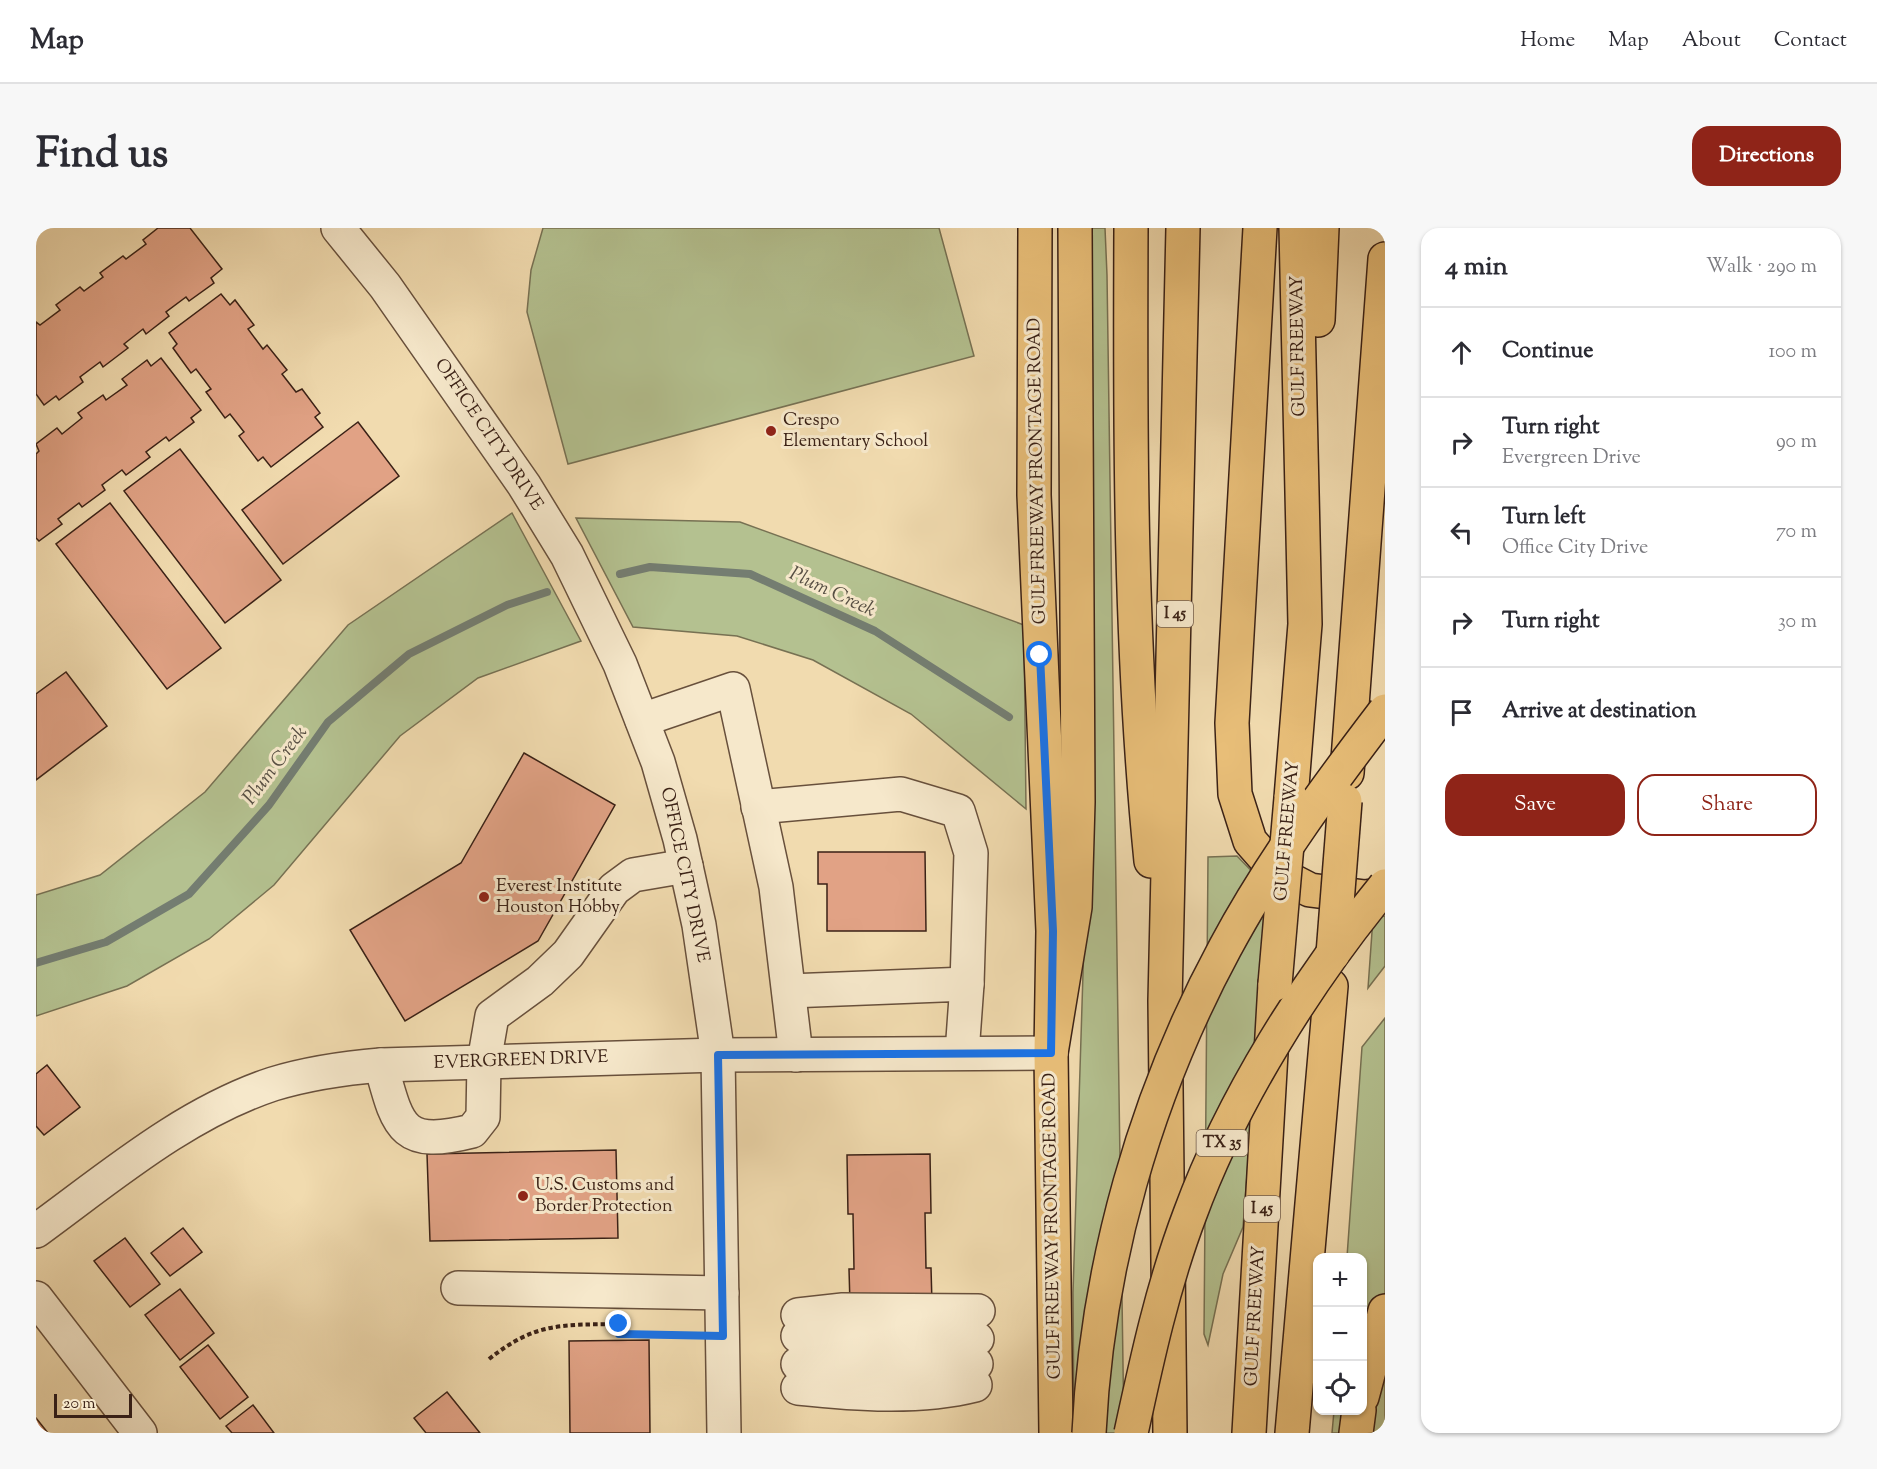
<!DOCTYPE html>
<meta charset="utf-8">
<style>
:root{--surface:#fff;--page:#f7f7f7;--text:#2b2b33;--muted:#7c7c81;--line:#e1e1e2;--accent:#8f2418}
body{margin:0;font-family:"Sorts Mill Goudy",serif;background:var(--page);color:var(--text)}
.controls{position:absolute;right:18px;bottom:18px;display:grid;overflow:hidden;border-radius:12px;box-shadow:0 2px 4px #0004}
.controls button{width:54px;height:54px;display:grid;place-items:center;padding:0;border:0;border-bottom:2px solid var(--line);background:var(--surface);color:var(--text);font:30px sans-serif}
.scale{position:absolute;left:18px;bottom:15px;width:78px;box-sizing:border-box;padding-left:6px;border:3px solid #3a2116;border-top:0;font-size:16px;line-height:21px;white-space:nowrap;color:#3a2116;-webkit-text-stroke:4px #f6e8cb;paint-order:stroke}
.stop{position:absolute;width:18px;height:18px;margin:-14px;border:4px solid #1a73e8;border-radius:50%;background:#fff}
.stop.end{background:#1a73e8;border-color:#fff;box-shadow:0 2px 6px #0008}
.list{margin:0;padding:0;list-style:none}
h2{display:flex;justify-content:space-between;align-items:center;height:78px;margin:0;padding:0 24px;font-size:26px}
h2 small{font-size:20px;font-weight:400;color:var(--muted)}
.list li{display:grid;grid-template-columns:39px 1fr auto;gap:18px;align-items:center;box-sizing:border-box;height:90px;padding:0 24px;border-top:2px solid var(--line)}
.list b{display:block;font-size:22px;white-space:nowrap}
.list p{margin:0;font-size:20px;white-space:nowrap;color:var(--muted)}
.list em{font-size:20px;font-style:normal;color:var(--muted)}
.actions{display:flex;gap:12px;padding:18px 24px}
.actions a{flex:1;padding:14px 0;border:2px solid var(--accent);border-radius:18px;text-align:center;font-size:21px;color:var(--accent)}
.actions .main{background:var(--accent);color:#fff}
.icon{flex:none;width:33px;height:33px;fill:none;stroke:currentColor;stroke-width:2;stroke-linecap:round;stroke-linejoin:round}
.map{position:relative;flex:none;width:1349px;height:1205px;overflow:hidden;border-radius:18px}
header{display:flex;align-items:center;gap:36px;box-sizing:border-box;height:84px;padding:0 30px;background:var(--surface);border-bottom:2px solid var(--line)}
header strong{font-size:28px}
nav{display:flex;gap:33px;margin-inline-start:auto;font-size:21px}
.intro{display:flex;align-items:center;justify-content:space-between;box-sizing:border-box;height:144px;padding:0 36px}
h1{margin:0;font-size:42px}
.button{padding:15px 27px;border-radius:18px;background:var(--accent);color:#fff;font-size:21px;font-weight:700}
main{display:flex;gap:36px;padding:0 36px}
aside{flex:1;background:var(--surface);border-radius:18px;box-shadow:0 2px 4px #0004}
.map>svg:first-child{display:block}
.green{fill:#b4c190;stroke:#777153;stroke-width:1.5}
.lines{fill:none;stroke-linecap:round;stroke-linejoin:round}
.stream{stroke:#747d71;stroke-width:8}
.building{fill:#e1a285;stroke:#3a2116;stroke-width:1.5}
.minor-casing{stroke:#68503c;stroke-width:36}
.major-casing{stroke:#3a2116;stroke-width:36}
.highway-casing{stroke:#3a2116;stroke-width:36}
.path{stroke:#3a2116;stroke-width:4;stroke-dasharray:4.5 3;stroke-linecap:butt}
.minor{stroke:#f6e8cb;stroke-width:33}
.major{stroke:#e8be78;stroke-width:33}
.highway{stroke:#e8be78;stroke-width:33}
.highway-bridge-casing{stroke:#3a2116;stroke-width:36;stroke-linecap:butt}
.highway-bridge{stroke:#e8be78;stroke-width:33}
.route{stroke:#1a73e8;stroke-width:8}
.poi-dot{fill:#8f2418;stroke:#f6e8cb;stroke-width:2}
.labels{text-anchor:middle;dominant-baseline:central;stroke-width:6;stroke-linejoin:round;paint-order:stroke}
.shield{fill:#f6e8cb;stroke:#725d4c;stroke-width:1.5}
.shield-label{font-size:16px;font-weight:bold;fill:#3a2116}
.street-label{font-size:18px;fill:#3a2116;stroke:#f6e8cb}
.poi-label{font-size:18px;fill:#3a2116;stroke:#f6e8cb;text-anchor:start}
.water-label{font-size:20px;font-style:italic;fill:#574f44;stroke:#f6e8cb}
</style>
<header>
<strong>Map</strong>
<nav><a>Home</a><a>Map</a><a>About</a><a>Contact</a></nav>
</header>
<div class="intro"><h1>Find us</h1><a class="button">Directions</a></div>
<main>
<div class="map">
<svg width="1349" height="1205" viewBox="0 0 1349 1205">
<rect width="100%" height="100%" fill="#f1dbaf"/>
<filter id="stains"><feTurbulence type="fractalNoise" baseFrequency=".00333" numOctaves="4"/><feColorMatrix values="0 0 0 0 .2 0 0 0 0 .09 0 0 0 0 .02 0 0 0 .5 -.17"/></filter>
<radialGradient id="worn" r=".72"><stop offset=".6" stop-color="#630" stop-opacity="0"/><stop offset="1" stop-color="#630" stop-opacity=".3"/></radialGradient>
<g class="green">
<path d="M507,0H903L938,128L532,236L491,84L495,42Z"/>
<path d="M1053,0H1069L1071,47L1088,1205H1038L1037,1065L1057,426Z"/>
<path d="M476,285L545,413L442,450L364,508L238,657L173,711L91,758L0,788V667L64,647L169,564L312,397Z"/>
<path d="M540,290L704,294L988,397L990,581L875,486L777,432L701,408L597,399Z"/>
<path d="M1201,628L1233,661L1207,999L1187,1046L1172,1117L1168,1106L1172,629Z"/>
<path d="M1349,688V738L1332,760L1337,690Z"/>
<path d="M1349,790V1205H1296L1298,1183L1326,1182V1030L1311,1029L1326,819Z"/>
</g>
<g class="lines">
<g class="stream">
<path d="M584,346L614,339L714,346L839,403L973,489"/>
<path d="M0,735L70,714L153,666L233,577L292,494L373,426L471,377L511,364"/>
</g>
</g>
<g class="building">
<path d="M122,0H154L186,41L175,50L178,55L153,73L150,69L130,84L133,88L110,106L107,101L88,116L92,120L67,139L64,134L44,149L47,154L23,172L20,168L8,177L0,166V94L4,97L24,82L20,77L44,59L48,63L67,49L64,45L87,28L90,31L110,16L107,12Z"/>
<path d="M185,66L194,77L199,72L218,97L212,101L227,121L231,117L251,142L246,146L260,164L266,161L284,185L279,189L287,199L235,239L227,229L222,233L203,208L208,204L194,186L189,190L170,164L175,161L160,141L155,145L137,120L141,116L133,105Z"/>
<path d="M125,130L165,182L155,190L158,194L133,213L130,209L110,224L114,229L90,247L86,242L66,257L69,262L46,279L43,275L22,291L26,296L3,313L0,310V226L3,223L0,216L21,200L26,206L46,190L42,185L67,167L70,172L91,157L86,151L111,132L115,138Z"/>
<path d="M322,194L363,248L247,336L206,282Z"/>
<path d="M144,221L245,352L189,395L88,263Z"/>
<path d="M74,275L185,420L131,461L20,316Z"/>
<path d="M30,444L71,498L0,552V466Z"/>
<path d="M488,525L579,577L502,713L369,793L314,702L425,635Z"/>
<path d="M782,624H889L890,703H791V656H782Z"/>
<path d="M11,837L44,879L8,907L0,898V846Z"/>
<path d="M580,922L582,1010L394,1013L391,926Z"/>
<path d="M894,926L895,985H889L890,1040H895L896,1075L814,1076L813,1041H818L817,986H812L811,927Z"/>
<path d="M147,1000L166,1024L134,1048L115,1025Z"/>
<path d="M89,1010L124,1056L94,1079L58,1033Z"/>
<path d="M144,1061L178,1105L144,1132L109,1087Z"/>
<path d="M613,1112L614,1205H534L533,1113Z"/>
<path d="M172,1117L212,1169L184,1191L144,1139Z"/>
<path d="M411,1164L444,1205H390L378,1190Z"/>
<path d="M217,1177L238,1205H196L190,1198Z"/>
<path d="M0,1190L12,1205H0Z"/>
</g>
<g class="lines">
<defs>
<g id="minor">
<path d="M302,0L349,58L488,257L531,327L584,436L622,534L644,611L663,697L682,827L688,1205"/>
<path d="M606,492L697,461L740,659L760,827"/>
<path d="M722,579L865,566L922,583L935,625L931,756"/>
<path d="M753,763L931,756L926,825"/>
<path d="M345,837C362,899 365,921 436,903L447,889L448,834L456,788L504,753L532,726L578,661L597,647L650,638"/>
<path d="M0,1003C74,949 149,885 237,856C273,845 309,840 345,837L682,827L1015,825"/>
<path d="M422,1060L686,1065"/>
<path d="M0,1070L104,1205"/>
<path d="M762,1087L807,1082L942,1083"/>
<path d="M762,1108L941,1111"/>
<path d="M762,1136H940"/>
<path d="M762,1160C819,1166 883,1171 939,1157"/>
</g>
<path id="major" d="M999,0L998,267L1017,703L1015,825L1020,1205"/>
<g id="highway">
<path d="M1095,0C1094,212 1094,423 1115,633"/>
<path d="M1224,0L1196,495L1199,566L1214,613L1243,646L1274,662L1329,669L1349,666"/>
<path d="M1282,92L1286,0"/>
<path d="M1311,545L1349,31"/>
<path d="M1255,570L1269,396L1260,0"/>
<path d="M1015,825L1039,679L1042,574L1039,0"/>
<path d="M1326,1169L1349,1083"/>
<path d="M1134,1205L1129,773L1147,0"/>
<path d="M1213,1205L1239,756"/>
<path d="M1256,1205L1295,758"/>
<path d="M1320,1205L1323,1182"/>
</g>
</defs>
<use href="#minor" class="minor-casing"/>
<use href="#major" class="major-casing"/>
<use href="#highway" class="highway-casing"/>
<path class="path" d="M453,1131C500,1094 525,1097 583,1096V1106L659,1108"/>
<use href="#minor" class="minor"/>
<use href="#major" class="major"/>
<use href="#highway" class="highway"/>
<defs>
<g id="highway-bridge">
<path d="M1297,726L1309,573"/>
<path d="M1239,756L1255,570"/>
<path d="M1053,1205C1061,1037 1109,868 1189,720C1234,636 1291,559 1349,483"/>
<path d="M1095,1205C1111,1131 1127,1057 1154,986C1196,872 1272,751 1349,658"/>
</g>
</defs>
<use href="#highway-bridge" class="highway-bridge-casing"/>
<use href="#highway-bridge" class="highway-bridge"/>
</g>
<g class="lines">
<path class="route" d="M583,1096V1106L687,1108L682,827L1015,825L1017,703L1004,427"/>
</g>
<g class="poi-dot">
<circle cx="735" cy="203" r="6"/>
<circle cx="448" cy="669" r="6"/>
<circle cx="487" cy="968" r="6"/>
</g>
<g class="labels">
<g class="shield">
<rect x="1121" y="373" width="36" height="26" rx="4.5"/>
<rect x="1160.5" y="902" width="51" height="26" rx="4.5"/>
<rect x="1208" y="968" width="36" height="26" rx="4.5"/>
</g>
<g class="shield-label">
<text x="1139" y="386">I 45</text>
<text x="1186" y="915">TX 35</text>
<text x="1226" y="981">I 45</text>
</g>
<g class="street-label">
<text transform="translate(1263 118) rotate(-91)">GULF FREEWAY</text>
<text transform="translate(452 207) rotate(56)">OFFICE CITY DRIVE</text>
<text transform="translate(1002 243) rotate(-91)">GULF FREEWAY FRONTAGE ROAD</text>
<text transform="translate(1252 603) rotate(-85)">GULF FREEWAY</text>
<text transform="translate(648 647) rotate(78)">OFFICE CITY DRIVE</text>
<text transform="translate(485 833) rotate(-2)">EVERGREEN DRIVE</text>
<text transform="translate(1017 998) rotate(-91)">GULF FREEWAY FRONTAGE ROAD</text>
<text transform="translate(1220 1088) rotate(-87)">GULF FREEWAY</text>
</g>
<g class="poi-label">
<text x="747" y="193">Crespo<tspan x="747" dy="21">Elementary School</tspan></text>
<text x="460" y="659">Everest Institute<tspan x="460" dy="21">Houston Hobby</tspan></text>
<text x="499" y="958">U.S. Customs and<tspan x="499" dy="21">Border Protection</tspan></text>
</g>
<g class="water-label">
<text transform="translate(796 365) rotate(25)">Plum Creek</text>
<text transform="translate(240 538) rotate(-53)">Plum Creek</text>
</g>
</g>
<rect width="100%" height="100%" filter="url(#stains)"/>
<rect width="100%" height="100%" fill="url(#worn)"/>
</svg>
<div class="controls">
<button>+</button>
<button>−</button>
<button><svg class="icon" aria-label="locate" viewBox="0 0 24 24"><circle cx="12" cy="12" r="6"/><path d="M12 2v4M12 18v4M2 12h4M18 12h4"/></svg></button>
</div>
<div class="scale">20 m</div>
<div class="stop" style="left:1004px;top:427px"></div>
<div class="stop end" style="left:583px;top:1096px"></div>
</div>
<aside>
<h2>4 min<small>Walk · 290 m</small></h2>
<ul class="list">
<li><svg class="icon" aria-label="ahead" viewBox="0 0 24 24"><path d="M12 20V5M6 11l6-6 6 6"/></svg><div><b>Continue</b></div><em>100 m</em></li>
<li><svg class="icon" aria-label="right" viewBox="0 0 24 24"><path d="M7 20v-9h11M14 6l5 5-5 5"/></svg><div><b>Turn right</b><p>Evergreen Drive</p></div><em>90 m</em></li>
<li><svg class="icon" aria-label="left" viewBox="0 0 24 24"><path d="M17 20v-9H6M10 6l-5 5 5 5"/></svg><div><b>Turn left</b><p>Office City Drive</p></div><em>70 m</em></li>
<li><svg class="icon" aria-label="right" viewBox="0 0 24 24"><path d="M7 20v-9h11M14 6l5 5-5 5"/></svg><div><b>Turn right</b></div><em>30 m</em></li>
<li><svg class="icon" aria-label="arrive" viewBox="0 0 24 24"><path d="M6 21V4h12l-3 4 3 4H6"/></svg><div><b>Arrive at destination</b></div></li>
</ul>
<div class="actions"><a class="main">Save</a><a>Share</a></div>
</aside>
</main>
